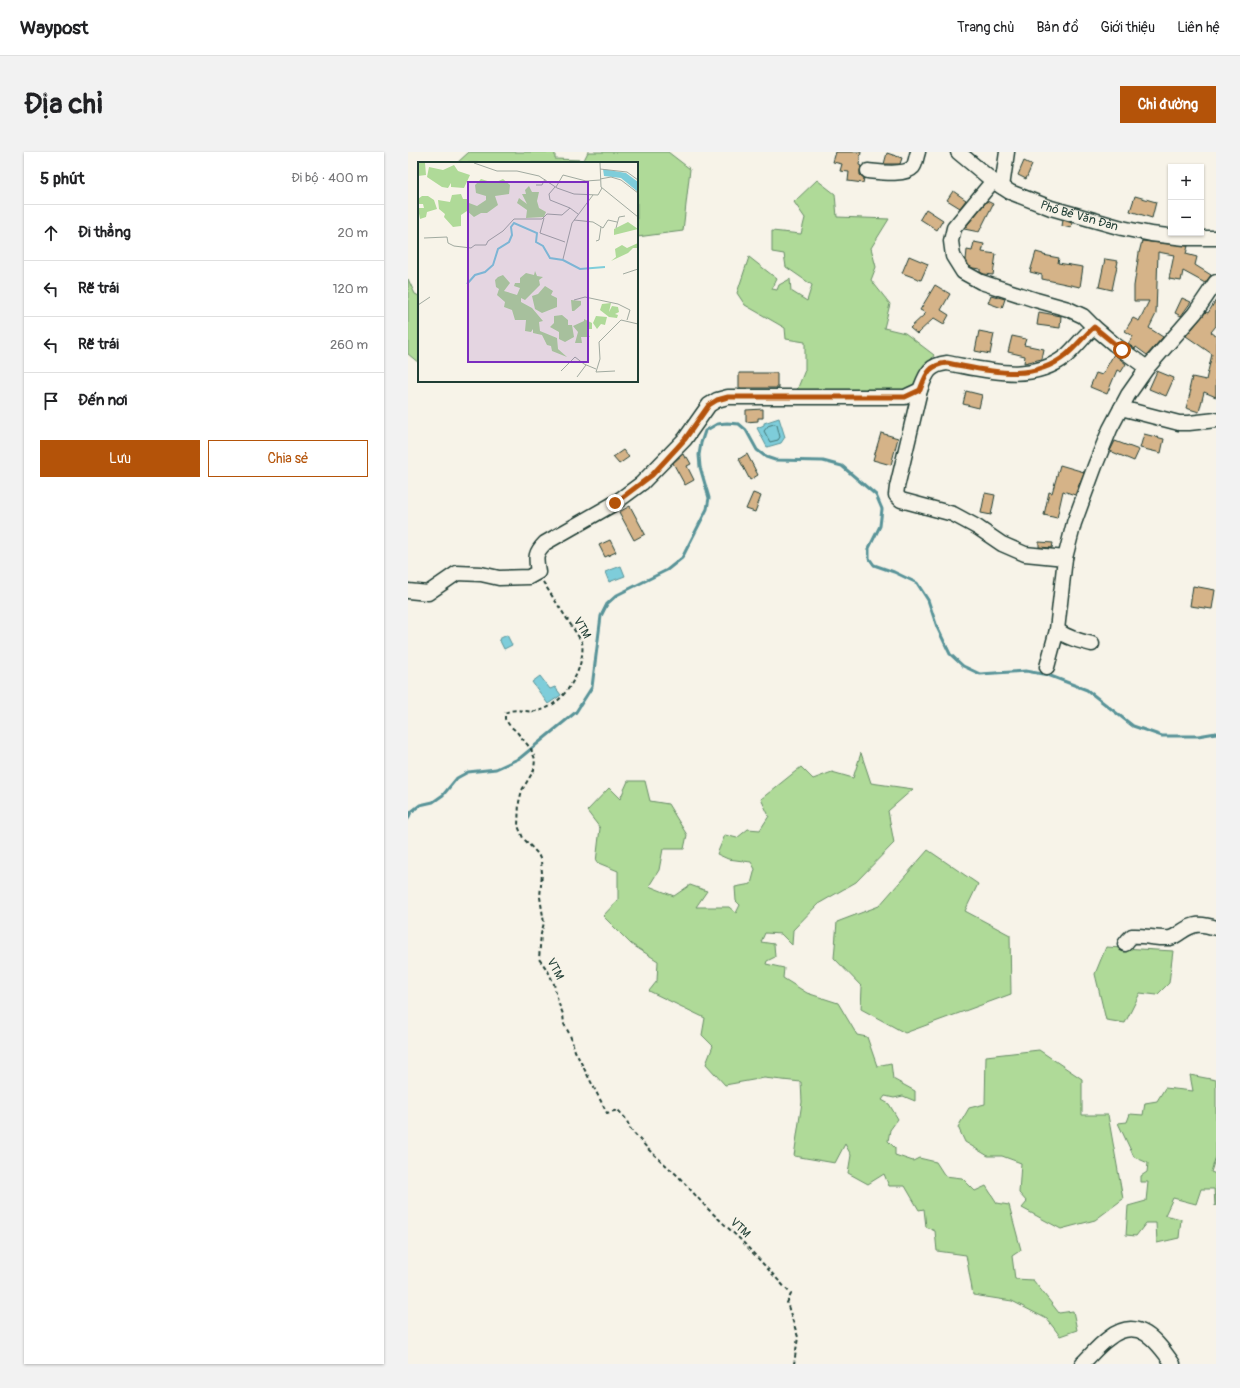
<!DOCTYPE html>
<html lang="vi">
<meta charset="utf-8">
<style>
:root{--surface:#fff;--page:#f2f2f2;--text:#202124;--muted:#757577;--line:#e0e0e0;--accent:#b45309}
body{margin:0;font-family:Pangolin,sans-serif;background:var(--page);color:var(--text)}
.controls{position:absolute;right:12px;top:12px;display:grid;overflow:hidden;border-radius:0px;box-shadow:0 1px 3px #0004}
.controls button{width:36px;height:36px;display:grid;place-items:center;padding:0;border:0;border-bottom:1px solid var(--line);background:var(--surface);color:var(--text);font:20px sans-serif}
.stop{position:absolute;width:12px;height:12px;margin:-9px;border:3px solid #b45309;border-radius:50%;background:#fff}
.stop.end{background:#b45309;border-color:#fff;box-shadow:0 1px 4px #0008}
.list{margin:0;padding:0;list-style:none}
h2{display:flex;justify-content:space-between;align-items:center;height:52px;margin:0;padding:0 16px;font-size:17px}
h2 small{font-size:13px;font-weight:400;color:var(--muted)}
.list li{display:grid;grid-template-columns:26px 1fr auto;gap:12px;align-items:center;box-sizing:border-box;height:56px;padding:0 16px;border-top:1px solid var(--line)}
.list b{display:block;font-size:15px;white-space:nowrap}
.list em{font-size:13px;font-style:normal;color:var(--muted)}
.actions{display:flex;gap:8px;padding:12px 16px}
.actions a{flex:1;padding:9px 0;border:1px solid var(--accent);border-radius:0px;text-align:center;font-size:14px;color:var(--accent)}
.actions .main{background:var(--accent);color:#fff}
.icon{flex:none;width:22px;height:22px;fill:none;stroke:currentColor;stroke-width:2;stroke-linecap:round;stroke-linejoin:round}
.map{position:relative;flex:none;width:808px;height:1212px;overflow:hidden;border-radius:0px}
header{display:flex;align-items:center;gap:24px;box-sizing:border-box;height:56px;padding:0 20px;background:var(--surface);border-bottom:1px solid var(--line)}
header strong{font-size:19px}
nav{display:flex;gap:22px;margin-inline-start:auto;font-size:14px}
.intro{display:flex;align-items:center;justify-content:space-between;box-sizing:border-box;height:96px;padding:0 24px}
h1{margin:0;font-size:28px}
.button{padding:10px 18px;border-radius:0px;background:var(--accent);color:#fff;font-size:14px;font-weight:700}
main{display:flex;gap:24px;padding:0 24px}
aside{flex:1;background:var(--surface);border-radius:0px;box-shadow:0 1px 3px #0004}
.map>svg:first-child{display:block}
.green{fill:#afda98;stroke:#678c66}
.water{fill:#7ecdda;stroke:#589398}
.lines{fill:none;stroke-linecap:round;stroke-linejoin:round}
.shore{stroke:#457776;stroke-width:1}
.stream{stroke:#589398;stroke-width:3}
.building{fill:#d5b388;stroke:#1f3d34}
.minor-casing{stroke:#1f3d34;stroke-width:17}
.path{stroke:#1f3d34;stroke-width:2;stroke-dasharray:4 3;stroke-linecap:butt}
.minor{stroke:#f7f3e8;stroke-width:14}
.route{stroke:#b45309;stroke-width:5}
.labels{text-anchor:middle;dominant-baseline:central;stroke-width:4;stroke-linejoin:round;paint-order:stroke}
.street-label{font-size:12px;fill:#1f3d34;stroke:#f7f3e8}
.inset-river{fill:none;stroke:#7ecdda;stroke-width:2}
.inset-road{fill:none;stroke:#a1aaa0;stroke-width:1}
.view{fill:#7b2cbf;fill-opacity:0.15;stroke:#7b2cbf;stroke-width:2}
.inset-edge{fill:none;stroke:#1f3d34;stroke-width:2}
</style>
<header>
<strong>Waypost</strong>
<nav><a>Trang chủ</a><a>Bản đồ</a><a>Giới thiệu</a><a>Liên hệ</a></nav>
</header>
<div class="intro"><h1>Địa chỉ</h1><a class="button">Chỉ đường</a></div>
<main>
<aside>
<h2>5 phút<small>Đi bộ · 400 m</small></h2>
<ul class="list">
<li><svg class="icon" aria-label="ahead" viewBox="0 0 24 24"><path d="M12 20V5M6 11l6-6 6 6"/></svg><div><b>Đi thẳng</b></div><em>20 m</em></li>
<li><svg class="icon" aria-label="left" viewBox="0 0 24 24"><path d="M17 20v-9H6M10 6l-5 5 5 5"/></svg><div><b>Rẽ trái</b></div><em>120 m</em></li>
<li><svg class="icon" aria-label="left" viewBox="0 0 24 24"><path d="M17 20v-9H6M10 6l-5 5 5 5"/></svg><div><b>Rẽ trái</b></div><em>260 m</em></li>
<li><svg class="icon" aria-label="arrive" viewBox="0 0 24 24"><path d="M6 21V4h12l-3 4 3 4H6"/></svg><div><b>Đến nơi</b></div></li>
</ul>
<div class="actions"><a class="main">Lưu</a><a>Chia sẻ</a></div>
</aside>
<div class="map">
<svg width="808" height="1212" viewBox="0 0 808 1212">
<rect width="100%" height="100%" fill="#f7f3e8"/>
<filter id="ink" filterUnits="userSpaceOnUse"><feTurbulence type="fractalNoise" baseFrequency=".025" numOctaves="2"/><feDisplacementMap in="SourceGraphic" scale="8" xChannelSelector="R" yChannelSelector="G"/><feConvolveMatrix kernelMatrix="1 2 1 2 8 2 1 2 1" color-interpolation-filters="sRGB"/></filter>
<g filter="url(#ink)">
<g class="green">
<path d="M61,0H147V7L176,8L180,0H260L282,17L275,79L229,85V11H49Z"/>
<path d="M409,28L427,42L429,65L481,67L463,96L468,115L463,128L482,152L476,176L497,181L526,203L509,233L493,240L389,238L397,218V190L378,187L377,176L337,153L329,141L341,105L369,127L364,137L369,138L371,133L382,127L383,139L399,149L404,133L378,115L376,102L364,100V79L393,82L397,66L386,50Z"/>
<path d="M0,127L7,142L11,144V211L0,202Z"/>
<path d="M453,601L463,631L505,637L480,659L486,691L448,730L410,752L385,778L384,793L373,782L357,781L353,790L366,792L367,805L359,809L358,812L376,816L375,826L399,841L430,851L449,883L459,885L469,914L483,911L485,927L507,939V949L495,944L486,946L477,944L474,948L481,952L490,967L482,978L480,989L487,996V1003L505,1009L511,1006L528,1010L537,1024L554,1026L567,1039L578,1034L589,1051L601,1053L613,1098L604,1104L607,1127L625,1128L651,1161L665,1159L669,1178L652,1184L639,1167L604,1149L565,1143L558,1103L529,1099L527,1079L518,1075L516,1057L511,1058L497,1034H481L476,1022L460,1032L440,1021L443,1003L437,992L427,1011L386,1004L394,950L393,930L356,926L317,933L298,912L305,894L294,883L297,866L241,839L249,829L250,809L223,792L195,764L210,748V719L188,710L192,676L179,659L201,636L212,647L220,629H237L242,649L260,652L279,683L276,697H255L251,718L241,734L266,744L282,733L299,739L288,755H321L328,761L332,753L328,749L327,735L343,732L347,717L343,710L320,707L309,702L317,683L329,686L340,677L352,678L361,664L353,647L393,615L405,627L424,620L445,626Z"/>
<path d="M520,698L570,732L557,759L602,783L603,842L497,881L453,857L454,835L426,806L429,770L471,754Z"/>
<path d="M698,795L765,799L761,831L749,843L732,841L717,871L698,868L687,822Z"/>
<path d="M631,898L674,927V963H700L715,1047L687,1068L653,1077L614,1056L619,1050L611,1041L613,1011L594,1004H580L557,990L550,975L561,956L577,952L578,904Z"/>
<path d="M782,923L808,928V1004L803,1020L808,1022V1053L807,1054L806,1037H793L788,1052L765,1046L757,1063L773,1067L771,1086L749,1091L748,1071H738L728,1084L718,1083L720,1054L738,1049L740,1030H733V1024L739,1020L740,1011L726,1005L710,971L719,970L722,962L735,963L737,951L749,949L757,936L785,939Z"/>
</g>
<g class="water">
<path d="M371,266L377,285L373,291L359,295L349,276L356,273V271Z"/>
<path d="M213,414L217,424L201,430L197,420Z"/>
<path d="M99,483L104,493L96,497L91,487Z"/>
<path d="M132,524L142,537L147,535L153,543L140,552L124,530Z"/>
</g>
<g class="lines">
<path class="shore" d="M367,272L369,273L372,285L370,288L362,290L356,279L360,274Z"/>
<path class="stream" d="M0,667L3,660L12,653L25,650L35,643L49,626L60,620L88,617L112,606L168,560L184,535L193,464L199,452L209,443L259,418L274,406L299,357L301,346L292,315L291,303L293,291L297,279L309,272L319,271L331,272L338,278L349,298L358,305L367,308L415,309L434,314L468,343L474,357L472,374L461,396V406L466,413L486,420L509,431L520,448L529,475L542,502L555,514L572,522L618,519L640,523L679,538L725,574L754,584H790L808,581"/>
</g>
<g class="building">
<path d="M428,0H453L451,13L453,14L452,19V23L456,26L455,31L440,29L441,20L432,19L434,12L425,10Z"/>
<path d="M479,1L494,6L492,12H476Z"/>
<path d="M616,9L624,13L618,27L610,23Z"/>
<path d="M545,39L558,48L552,56L539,48Z"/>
<path d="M727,44L748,50L744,66L722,59Z"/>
<path d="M579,49L585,52L571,80L556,77Z"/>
<path d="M518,57L535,68L529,78L512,67Z"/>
<path d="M655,68L664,71L663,76L654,74Z"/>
<path d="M734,89L780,94L778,102L789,105L787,113L803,123L797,131L775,119L773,129L761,127L766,103L750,100L748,162L741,176L755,185L739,203L728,195L727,197L720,192L725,184L717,179L725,166L731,169L741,149H726V134L731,101Z"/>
<path d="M566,90L576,92L574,100L588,102L585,123L576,122L572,120V117L565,116L561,114L558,108L559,98L564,99Z"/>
<path d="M628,100L635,102V103L651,106L650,111L675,115L672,135L634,127V123L622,120Z"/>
<path d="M501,104L520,112L513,128L494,121Z"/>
<path d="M697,107L710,109L704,138L691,135Z"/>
<path d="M527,133L542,142L533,158L541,163L536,172L526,166L509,182L502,176L518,161L512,158Z"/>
<path d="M583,143L597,147L594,156L580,151Z"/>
<path d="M774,146L783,150L773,164L767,161Z"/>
<path d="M808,148V174L803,180L808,184V245L796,240L791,260L778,256L783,238H781L784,225L798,228L804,202L778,184L798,160L800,161Z"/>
<path d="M631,160L653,164L652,176L629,173Z"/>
<path d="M571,179L586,182L582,202L567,199Z"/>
<path d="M604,184L618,187L616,193L636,197L634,207L616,211L617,204L600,200Z"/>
<path d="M706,202L718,212L713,220L709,218L699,242L682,235L688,221L694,223Z"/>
<path d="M749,219L766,226L758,244L741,237Z"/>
<path d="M331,221H369V234H371V236H331Z"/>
<path d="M558,239L574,243L571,256L555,252Z"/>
<path d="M355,257V266H350V269L338,270V258Z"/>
<path d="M473,281L490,286L483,313L465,308Z"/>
<path d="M736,282L756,287L753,301L732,296Z"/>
<path d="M707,289L731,298L726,309L702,299Z"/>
<path d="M215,298L221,305L211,312L205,305Z"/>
<path d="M275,302L277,306L279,305L283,312L279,314L286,328L277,333L265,311Z"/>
<path d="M339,302L350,323L342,328L331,307Z"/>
<path d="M652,313L676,320L667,343L655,339L649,366L636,363L641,340L644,341Z"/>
<path d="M345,341L353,344L347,360L338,357Z"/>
<path d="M577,341L587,343L583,363L573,361Z"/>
<path d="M222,354L237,382L226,388L211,360Z"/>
<path d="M202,388L208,400L197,405L191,393Z"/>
<path d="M631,390L645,391L644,396L631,395Z"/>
<path d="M785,434L807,438L804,457L782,454Z"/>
</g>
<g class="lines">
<defs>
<g id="minor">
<path id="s1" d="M550,0L585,29L602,40L643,56L714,76L743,82L777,86H808"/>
<path d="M460,19C471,20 497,24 505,15C508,11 508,5 510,0"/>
<path d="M585,29L546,76L543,89L545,104L555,120L573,130L628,148L660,157L675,164L686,175"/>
<path d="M594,35L599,0"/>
<path d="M512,238L489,335L488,343L493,348L545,362L569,375L594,392L617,402L657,406"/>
<path d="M713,256L771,271H781L808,268"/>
<path d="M0,439L20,441L49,421L73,422L91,426L121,425L130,420C128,406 126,402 137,391L207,351L234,331L277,287L301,253L309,248L320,245H497L512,238C518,223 520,213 539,211C578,218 623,232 658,204C668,195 676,184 686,175L706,192L739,216"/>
<path d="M649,478C659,486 672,489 684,492"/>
<path d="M639,515L649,478L657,406L666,371L687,314L702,277L720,243L739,216L787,161L808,130"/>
<path d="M717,792L720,788L724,784C736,783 749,787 762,786C766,785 769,783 773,780C786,771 793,771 808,776"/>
<path d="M674,1212C683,1203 691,1193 701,1186C730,1163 749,1189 765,1212"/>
</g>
</defs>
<use href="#minor" class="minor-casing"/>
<path class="path" d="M135,430L174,490C178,516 155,556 128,559C117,561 108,555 97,561V567L102,574L108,579L123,597L127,607L126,618L114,638L111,650L110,674L115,686L130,702L133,709L134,721L132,745L136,771L133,782L131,807L140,819L146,832L150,850L155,862L156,872L162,883L167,899L199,961L210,958L218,967L223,978L241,998L270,1024L299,1056L333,1088L383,1142L379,1151L390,1185L386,1212"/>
<use href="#minor" class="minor"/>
</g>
</g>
<g class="lines" filter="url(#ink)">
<path class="route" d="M207,351L244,323L277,287L301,253L309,248L320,245H497L512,238C518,223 520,213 539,211C578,218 623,232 658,203C668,195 676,184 686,175L714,198"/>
</g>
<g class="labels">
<g class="street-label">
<text stroke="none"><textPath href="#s1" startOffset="139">Phố Bế Văn Đàn</textPath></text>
<text transform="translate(174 476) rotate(60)">VTM</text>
<text transform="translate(147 817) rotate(62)">VTM</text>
<text transform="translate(332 1076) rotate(44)">VTM</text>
</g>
</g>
<g transform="translate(10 10)">
<rect width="220" height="220" fill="#f7f3e8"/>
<path d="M0,1H7L8,13L0,14ZM36,3L40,9L52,13L46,26L33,25V21L30,26L24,25L9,15L11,5L25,8ZM63,17L76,21L85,17L92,23L91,32L77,34L80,43L69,51H63L56,55L49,49L43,53V64L35,65L26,55L27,52L21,47L20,38L32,40L34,33L43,32L45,37H49L51,41L59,44L68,38V34L58,31L57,23ZM111,24L114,30H121L119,39L121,46L128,50L126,55L108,56L109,48L99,41L101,36L109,42L104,32H108L107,28ZM4,34H10L16,38L19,47L9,50L8,55L2,57L0,46H6L5,42H1L0,37ZM210,60L220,67L196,73V67ZM220,81V86H215L210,91L193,99L198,95L197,87L204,83L209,86ZM117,109L119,114L125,115L121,118L122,123L107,138L103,136V140L114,146L125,159L121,160L122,169L139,176L140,187L149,195L134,189L133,184L129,183L124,173L115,171V167L113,170L107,169L108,158H97L94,148L86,145L87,140L79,133L81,127L78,125L77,118L80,115L85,113L92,121L86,129L99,133L102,126L96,124L97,121H102V116L108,111L116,113ZM127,124L135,129L133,133L139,136V145L124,151L117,147L114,134L120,132ZM153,138L163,139V143L156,149H154ZM193,141L191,150L194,144L200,145L201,150L197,152L200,153L199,156L191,155L182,148L184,142ZM144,153L150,158V163H154L156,175L147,180L141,177V170L132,165L136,161V154ZM178,154L189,155L187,163L183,162L179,167L175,161ZM166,157L174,161V167H171L169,171L172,175H163L164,181H157L160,170L155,164L166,159Z" fill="#afda98"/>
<path d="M185,7L208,11L220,20V30L203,16L186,14Z" fill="#7ecdda"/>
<path class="inset-river" d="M49,122L57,113L67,110L75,103L80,87L91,80L94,73L93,65L96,61L119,71L118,80L125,84L132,96L145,98L162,107L187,105"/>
<path class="inset-road" d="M56,1L79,9H99L121,14L139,26L156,32L180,33L184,26M182,1L183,25L220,55M182,7L209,10L220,18M182,17L193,15L203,18L220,31M118,23H124L127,17M137,25L131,32L132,38L152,46M138,25L145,13L168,19L182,18M126,56L122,71L147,80M156,58L175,60L185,66L190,58L199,60M198,66L201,55L207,54M6,76L29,75L30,81L36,84L53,86L57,83H68L70,79L85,69L96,57H124L129,52L144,53L152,46L160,52M178,79L181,78L183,65M145,97L154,61L175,33M205,112L220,107M156,138L167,135L200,142L212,148L209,158M0,143L12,135M143,209L157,195L166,202L178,207M197,209L178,210L182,197L181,180L203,158L220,162M159,215L168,203"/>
<path class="view" d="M50,20H170V200H50Z"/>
<rect width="220" height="220" class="inset-edge"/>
</g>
</svg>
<div class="controls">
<button>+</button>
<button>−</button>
</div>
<div class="stop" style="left:714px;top:198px"></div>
<div class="stop end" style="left:207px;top:351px"></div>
</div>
</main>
